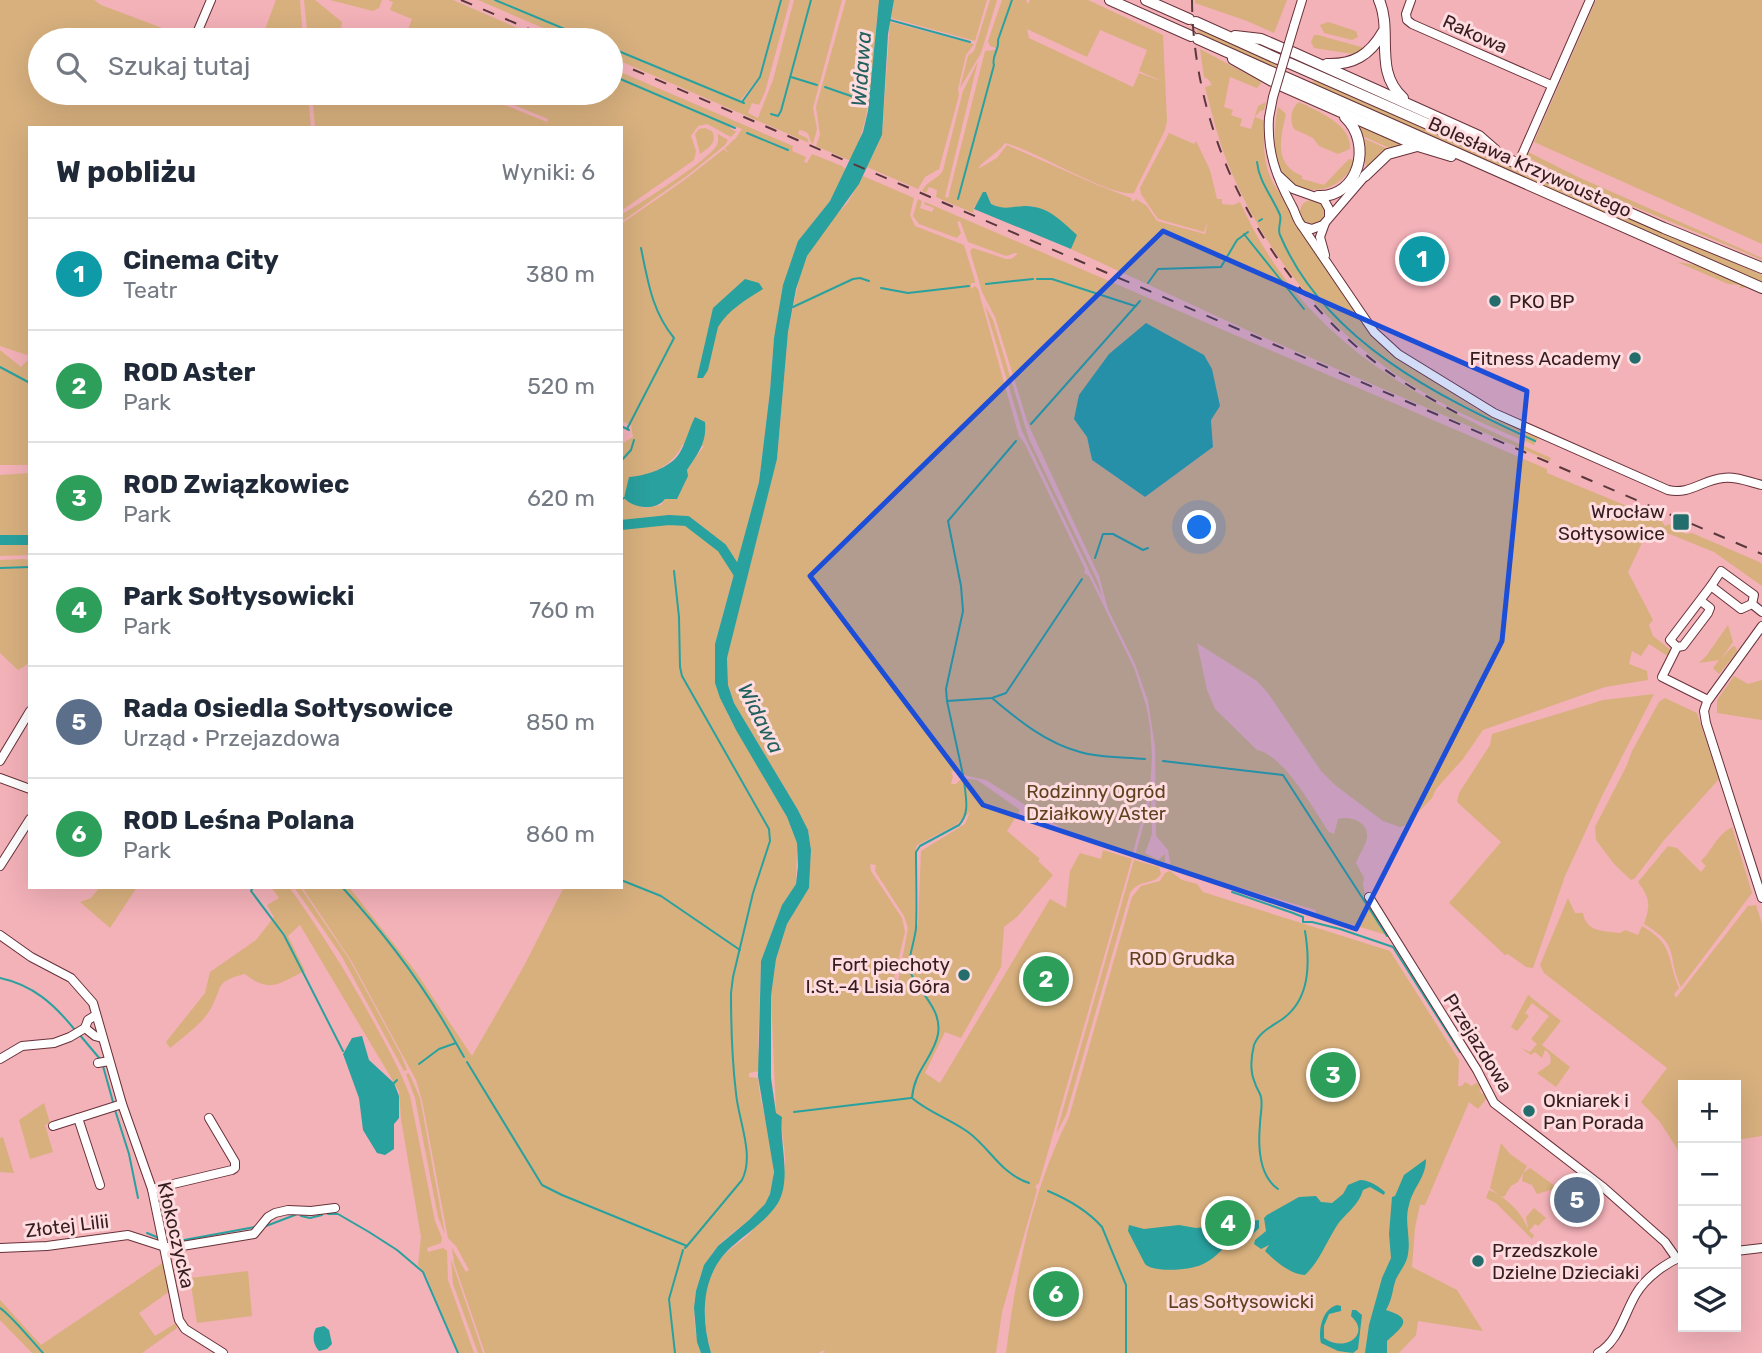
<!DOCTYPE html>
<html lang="pl">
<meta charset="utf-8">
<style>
:root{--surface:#fff;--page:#f6f6f7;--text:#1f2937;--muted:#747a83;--line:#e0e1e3;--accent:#236e6c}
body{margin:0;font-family:Rubik,sans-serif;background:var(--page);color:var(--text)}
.controls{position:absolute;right:21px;bottom:21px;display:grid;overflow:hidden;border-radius:0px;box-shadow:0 7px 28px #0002}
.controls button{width:63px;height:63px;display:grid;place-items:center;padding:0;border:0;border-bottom:2px solid var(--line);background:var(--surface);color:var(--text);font:35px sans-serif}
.you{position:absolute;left:1200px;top:528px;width:24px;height:24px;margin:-18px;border:5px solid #fff;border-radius:50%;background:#1a73e8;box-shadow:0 0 0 10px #1a73e833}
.badge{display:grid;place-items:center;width:46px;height:46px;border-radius:50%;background:var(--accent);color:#fff;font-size:23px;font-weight:700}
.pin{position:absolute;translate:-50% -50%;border:4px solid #fff;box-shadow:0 2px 7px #0006}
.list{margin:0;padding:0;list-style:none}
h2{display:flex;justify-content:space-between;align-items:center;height:91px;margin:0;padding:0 28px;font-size:30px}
h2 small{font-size:23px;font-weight:400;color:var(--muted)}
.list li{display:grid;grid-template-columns:46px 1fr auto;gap:21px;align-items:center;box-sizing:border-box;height:112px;padding:0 28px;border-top:2px solid var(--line)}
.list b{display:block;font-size:26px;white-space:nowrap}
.list p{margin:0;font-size:23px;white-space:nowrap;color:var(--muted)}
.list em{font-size:23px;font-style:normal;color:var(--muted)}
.icon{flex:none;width:38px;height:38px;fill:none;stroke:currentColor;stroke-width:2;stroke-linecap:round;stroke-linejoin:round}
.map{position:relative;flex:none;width:1762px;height:1353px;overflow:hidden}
.search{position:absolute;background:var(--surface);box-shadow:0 7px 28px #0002;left:28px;top:28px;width:595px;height:77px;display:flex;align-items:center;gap:18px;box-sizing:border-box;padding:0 24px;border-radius:38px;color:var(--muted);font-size:26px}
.panel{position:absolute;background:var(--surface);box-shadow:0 7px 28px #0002;left:28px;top:126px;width:595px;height:763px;border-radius:0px}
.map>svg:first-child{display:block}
.green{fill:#d8b07e;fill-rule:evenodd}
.water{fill:#29a19e}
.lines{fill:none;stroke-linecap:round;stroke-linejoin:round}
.stream{stroke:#29a19e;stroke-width:2}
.river{stroke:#29a19e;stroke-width:10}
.minor-casing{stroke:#683139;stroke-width:10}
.major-casing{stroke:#683139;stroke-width:12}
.minor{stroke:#fff;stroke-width:8}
.major{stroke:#fff;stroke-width:10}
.rail{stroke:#58383b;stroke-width:2;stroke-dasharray:12 12;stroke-linecap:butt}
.minor-bridge-casing{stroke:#683139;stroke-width:10;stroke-linecap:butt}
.minor-bridge{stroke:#fff;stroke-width:8}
.marked{fill:#1d4ed8;fill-opacity:0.2;stroke:#1d4ed8;stroke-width:5;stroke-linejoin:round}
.poi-dot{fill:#236e6c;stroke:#ffdcdf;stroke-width:2.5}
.labels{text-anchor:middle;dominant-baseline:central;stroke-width:6;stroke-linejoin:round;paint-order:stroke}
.street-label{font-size:19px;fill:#351c1f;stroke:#ffdcdf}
.poi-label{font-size:19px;fill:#351c1f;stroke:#ffdcdf;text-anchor:start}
.park-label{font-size:19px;fill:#5d431f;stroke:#ffdcdf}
.water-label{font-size:21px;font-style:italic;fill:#23615f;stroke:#ffdcdf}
</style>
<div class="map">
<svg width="1762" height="1353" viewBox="0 0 1762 1353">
<rect width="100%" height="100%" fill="#f3b1b8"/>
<g class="green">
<path d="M0,0H94L101,5L189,38L188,40H40V93H308L311,128H30V356L0,346Z"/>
<path d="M276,0H300L303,40H261Z"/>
<path d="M304,0H315L342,22L340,38L345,40H308Z"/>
<path d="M330,0H382L379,8L373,11Z"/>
<path d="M388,0H453L545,40H404L412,19L390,10L393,2Z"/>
<path d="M478,0H780L759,77L740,101L742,103L761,77L781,0H790L765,92L759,105L752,103L748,113L758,118L773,80L794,0H842L813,108L817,129L813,144C807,139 813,132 799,130L798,134L807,138L809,143L611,57V40H571Z"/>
<path d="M846,0H879C872,54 875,111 851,161L816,146L820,135L816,107Z"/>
<path d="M894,0H987L975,41L891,18Z"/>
<path d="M990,0H997L981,53L960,88L968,56L974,51Z"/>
<path d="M1002,0H1026L1028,4L1030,0H1088L1163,35L1167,121L1165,130L1134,193C1111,198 1035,150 1005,143C997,154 982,161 978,169L997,158L1007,145L1095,184L1131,198L1132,202L1136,199L1147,206L1157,221L1205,234L1208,221L1204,232L1158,219L1141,194L1140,188L1169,133L1194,144L1196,141L1210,170L1217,199H1222V204L1233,205L1240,202C1304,344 1416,399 1551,458L1550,461L1249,331L1071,249L1076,234L1033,206L1001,209L991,204L986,192L974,207L973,213L936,197L937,190L929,187L926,193L922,191C930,178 938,180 943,170L963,91L978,61L945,197L948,198L985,51L995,50L996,48L990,46L988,41ZM1027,29L1087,57L1100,30L1147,50L1139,71L1164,82L1139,73L1133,87L1029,38Z"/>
<path d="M1195,0H1287L1274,33L1247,21L1195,3Z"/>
<path d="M1596,0H1762V244L1534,142Z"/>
<path d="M890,22L974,44L966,55L958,89L959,95L939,169L925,177L918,189L867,167L882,135Z"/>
<path d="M1328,22L1356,31L1358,37L1352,40L1324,33L1320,25Z"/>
<path d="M1197,26L1278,62L1275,69L1197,34Z"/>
<path d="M1314,35H1318L1365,48L1360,55L1314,48L1311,42Z"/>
<path d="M1200,49L1262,82L1257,88L1230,77L1224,107L1233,110L1231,115L1242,119L1240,126L1251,129L1258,106L1266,102L1264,110L1260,111L1255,117L1265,121C1263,141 1263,162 1272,181C1277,191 1285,199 1289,209C1294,219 1294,225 1303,232L1362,323L1386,350L1475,408L1538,438L1534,445C1498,430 1461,415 1428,395C1338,343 1267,260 1228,164C1218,139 1212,113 1205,87L1212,85L1208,79L1204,77Z"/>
<path d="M611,68L793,146L792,151L806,157L804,162L807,163L812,154L842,166L846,170L830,201L798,241L774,338L770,391L759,482L737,567C726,551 710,534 693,523C680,514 637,519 621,524V444L633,437L631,425L621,421V224L683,181L724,149L729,154L725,148L736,138L742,129L731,125L730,128L736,132L731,137L707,124L698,126L691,136L696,151L694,160L621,211V128H315L312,93H475L547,122L548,119L485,93H611ZM682,445L704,446L661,505L645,508L628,502L629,478C650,476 674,465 682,445Z"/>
<path d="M1318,80L1762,275V283L1307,83Z"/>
<path d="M1299,102C1317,111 1352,124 1350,149L1338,154L1319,146L1313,138L1294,129C1289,120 1291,108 1299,102Z"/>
<path d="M1278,107L1286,114C1280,140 1274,164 1302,176V179L1324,185L1349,159L1354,160C1346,190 1305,201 1285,176C1271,157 1274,128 1278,107Z"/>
<path d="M1356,122L1404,145L1392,149L1362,136Z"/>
<path d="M705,128L712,131C718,143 708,148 700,154L695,134L699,129Z"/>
<path d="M718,134L728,140L725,145L688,175L621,222V215C640,203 708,161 717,145C719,140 718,138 718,134Z"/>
<path d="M1365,139L1388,149L1367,167L1363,159V140Z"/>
<path d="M1526,151L1578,177L1762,258V260C1684,226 1603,197 1527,157Z"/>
<path d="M863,176L914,198L910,215L915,226L964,245L975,281V283H971V289L975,286L978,289L1019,436L1025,444L1085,569L1084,573L1089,576L1134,668L1146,705L1150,726L1152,756L1150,789L1132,856L1071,834L986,780L959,774L954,771L951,772L953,776L951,784H956L962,778L977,780L1020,810L1007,831L1040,859L1038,861L1053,875L1017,917L1004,927L1001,967L961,1038L945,1032L925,1073L940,1083L1050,899L1066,908L1070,871L1080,853L1101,859L1103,850L1132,859L1039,1183L1035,1186L1037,1190L1002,1312L996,1353H823L825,1350L818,1353H711C703,1322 699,1282 723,1256C731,1247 743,1241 751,1232C760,1222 777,1188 783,1175C789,1159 780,1135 782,1117L776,1113L771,996L776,959L787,924L809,888L811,850L808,830L798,810L734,703L728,685L727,656L777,459L788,332L800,274L807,256L829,223L848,202ZM970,812L965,824L921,851L918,925H915V852L917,845L956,825ZM870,864L876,865L875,871L904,916L908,928L898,982L894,977L905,932L902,918L871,871Z"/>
<path d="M918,199L922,201L920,208L932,212L934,208L924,204L925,202L1547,469V473L1661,520L1665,526L1670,524L1686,534L1692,533L1757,561L1762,564V586L1714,552L1650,526L1628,572L1653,620L1649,625L1653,636L1672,651L1669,657L1649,644L1641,656L1632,651L1629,664L1647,671L1648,680L1605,687L1483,730L1463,759L1436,789L1432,798L1406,825L1400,827L1383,821L1335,785L1321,771L1268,693L1257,681L1197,643L1207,690L1215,709L1257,750C1284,755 1313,809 1329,832L1334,834L1338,819C1350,815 1369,822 1367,837C1366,846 1359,854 1356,863L1364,878L1363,885L1365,895L1390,936L1317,914L1315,910L1171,867L1168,850L1156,836L1155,747L1148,701L1135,664L1108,609L1099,576L1028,424L995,317L982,292L970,251L973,248L1006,259H1011L1018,254L1015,253L1006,256L968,242L960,221L957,222L961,233L957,238L919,224L913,216ZM1211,420L1213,447L1145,497L1092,460L1087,437Z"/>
<circle cx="1312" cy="212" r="12"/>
<path d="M1677,262L1703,266L1749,287L1740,288V285L1728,284Z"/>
<path d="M985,306L993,320L1029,439L1098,582L1102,597L1022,431Z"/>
<path d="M0,350L21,367L30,358V465H0Z"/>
<path d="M30,473V538H0V475Z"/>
<path d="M681,523L695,529L720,548L731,562L734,574L715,644V683L729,717L787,817L797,843L796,884L782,905L761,961L758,1046L760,1071L749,1073V1077L758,1078C760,1116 782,1157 770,1194C765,1212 742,1224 729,1236C694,1264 687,1312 701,1353H485L454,1263L452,1248L466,1272L469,1270L456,1246L448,1238L422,1100L416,1080L352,962L302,887H349L416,972L472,1056L524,966L564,887H621V528L637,525Z"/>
<path d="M0,543L30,544V555L0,556Z"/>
<path d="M24,559L30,560V663L18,670L0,653V560Z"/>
<path d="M1728,625L1733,642L1721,659L1733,646L1736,647L1737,652L1719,674L1713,668L1719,660L1699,663L1707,655Z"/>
<path d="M1734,676L1748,684L1762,680V720L1717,713V700Z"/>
<path d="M1654,694L1602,796L1565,876L1533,968L1526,967L1508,954L1505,955L1449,903L1501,842L1457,802L1459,793L1490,745L1492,734L1603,700Z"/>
<path d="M1665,698L1697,713L1719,779L1664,840L1635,878L1631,880L1614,864L1596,840L1595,827L1627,765L1632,751L1659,702Z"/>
<path d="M1151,797L1152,834L1145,853L1158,860L1165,854V862L1160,864L1135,856Z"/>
<path d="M1732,827L1752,893L1681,987C1666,954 1681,946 1644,924C1651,905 1650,898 1638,882L1668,846L1677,848L1701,872L1706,866L1701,861C1714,848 1715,837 1732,827Z"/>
<path d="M1134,860L1159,867L1161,874C1153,886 1140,878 1130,893L1066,1115L1056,1134Z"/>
<path d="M1170,871L1182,880L1197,884L1203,892L1390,951L1459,1060L1458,1086H1462L1465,1082L1472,1086L1476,1083L1483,1085L1484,1088L1479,1090L1482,1094L1485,1093L1487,1098L1478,1109L1469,1102L1425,1205H1420L1415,1228L1412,1267L1457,1290L1483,1331L1418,1321L1416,1335L1399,1353H1006C1016,1273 1032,1190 1069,1117L1132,897L1141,886L1160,881L1165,873Z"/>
<path d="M100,887H137L110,928L80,902L91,898Z"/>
<path d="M271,887H289C320,930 347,973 372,1019C386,1045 400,1069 410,1096L435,1221L442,1238L441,1243L427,1248L428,1252L443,1248L447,1251L448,1280L474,1353H459L426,1275L418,1265L421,1237L401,1119L399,1091L300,925L288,936L305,971C280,982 271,995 245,974C213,982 224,986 210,1010C201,1025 183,1037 170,1048L166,1042L205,993L210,972L256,940L274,917L267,905L279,898Z"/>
<path d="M294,887H300L349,959L401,1055L407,1070L404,1071L341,955Z"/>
<path d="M1568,898L1575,913H1583C1586,932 1604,931 1620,933L1625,930L1638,935L1642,926C1675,945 1666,958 1679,988L1674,994L1676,998L1748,906L1756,905L1762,924V1136L1736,1140V1085H1683V1149L1678,1150L1660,1122L1641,1102L1667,1068L1544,973L1540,965Z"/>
<path d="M1528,995L1561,1021L1542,1045L1570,1067L1556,1087L1537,1073L1550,1064C1552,1058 1550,1053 1545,1050L1542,1058L1535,1052L1531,1055L1521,1048L1530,1052L1537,1044L1531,1039L1549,1016L1532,1003L1525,1013L1529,1016L1517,1031L1511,1027Z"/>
<path d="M409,1073L420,1098L445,1234L438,1217L415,1098L406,1074Z"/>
<path d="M44,1103L50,1123L45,1125L53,1152L30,1159L19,1120Z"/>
<path d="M3,1137L14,1173L0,1172V1138Z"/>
<path d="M1501,1143L1510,1154L1527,1166L1518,1182L1511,1186L1504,1197L1500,1196C1512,1203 1523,1216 1528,1229L1526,1217L1534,1208L1546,1218L1538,1226L1535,1224L1529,1231L1534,1235L1532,1239L1496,1203L1486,1198L1489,1190L1498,1194L1490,1188Z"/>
<path d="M1530,1168L1555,1186L1554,1189L1537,1194L1532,1185L1522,1181L1523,1173Z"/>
<path d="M451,1259L483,1353H478L453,1284Z"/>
<path d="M164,1262L170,1291L139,1313L155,1336L176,1323L177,1328L142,1353H32L0,1320V1300L41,1345Z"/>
<path d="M248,1271L252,1316L197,1323L190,1278Z"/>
</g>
<g class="water">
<path d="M879,0H894L888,34L882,135L859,184L807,256L796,289L788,332L777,459L727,658L728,685L734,703L798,810L808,830L811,850L809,888L787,924L776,959L771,996V1078L776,1113L782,1117C779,1143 792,1178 778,1203C767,1220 750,1231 735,1244C701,1271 700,1315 711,1353H701L697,1342L694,1308L696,1291L704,1265L718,1246L749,1220L765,1204L770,1194L774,1172L758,1076L761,961L782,905L796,884L798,866L797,843L787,817L736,730L720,698L715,683V644L759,482L770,391L774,338L783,285L798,241L830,201L863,132L868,111Z"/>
<path d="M983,192H986L991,204C1003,210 1011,207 1024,206C1046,205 1061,220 1077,235L1071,249L974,209Z"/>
<path d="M745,279L759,283L763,289C746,300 729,309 718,327L708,370L703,378H697L713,308Z"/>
<path d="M1146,323L1204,355L1212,369L1220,406L1211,420L1213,447L1145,497L1092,460L1087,437L1074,419L1079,395L1109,354Z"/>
<path d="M695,417L705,422C707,443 698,453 687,470L688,476L677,499H665C656,511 634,509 624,498L629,477C645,476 670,468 679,454C686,443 689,428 695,417Z"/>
<path d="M362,1036L369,1060L394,1083L399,1096V1118L394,1124V1149L385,1155L377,1153L363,1130L359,1098L343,1054L352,1038Z"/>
<path d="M1426,1159C1426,1178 1413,1187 1409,1205C1404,1221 1411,1238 1408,1254C1407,1263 1400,1271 1396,1279C1392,1290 1393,1298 1386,1310C1415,1319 1402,1327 1387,1341V1353H1365L1369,1325L1382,1278L1391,1258L1389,1234L1392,1197L1395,1196L1404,1175Z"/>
<path d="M1360,1180C1369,1180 1378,1186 1385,1192L1384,1195L1370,1187L1363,1190C1358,1207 1345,1213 1336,1227C1326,1243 1319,1262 1305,1275C1290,1274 1276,1262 1265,1251L1269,1245L1261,1249L1254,1244L1255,1240L1266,1231L1264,1218L1267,1215L1299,1197L1316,1196L1321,1202L1332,1203L1343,1194L1348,1185Z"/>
<path d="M1259,1220V1228L1249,1238L1232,1239C1224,1248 1212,1261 1201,1265C1189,1270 1154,1273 1145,1264L1128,1231L1129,1225L1144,1229L1179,1225L1196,1228Z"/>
<path d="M1337,1305L1341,1306V1311L1329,1314L1324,1326V1338C1344,1353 1372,1335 1351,1316L1352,1310H1356L1362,1315L1358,1349L1353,1353L1338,1351L1321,1343C1318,1330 1322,1309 1337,1305Z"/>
<path d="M324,1326L329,1330L332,1344L327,1349L319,1351C313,1345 312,1335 316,1328Z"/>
</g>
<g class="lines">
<g class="stream">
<path d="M495,0L591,40"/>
<path d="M890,20L970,42"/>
<path d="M611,48L744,103"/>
<path d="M611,75L735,128"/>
<path d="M791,77L817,85"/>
<path d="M825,87L871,103"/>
<path d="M742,102L760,77L781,0"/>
<path d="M771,114L778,116L781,111L811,0"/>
<path d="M747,133L788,150"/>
<path d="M1257,162C1259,182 1272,196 1280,215C1282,221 1277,228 1280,235C1325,341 1437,396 1535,441"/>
<path d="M958,199L994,65C991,56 1000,49 998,40L1012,0"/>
<path d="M1259,221L1262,219"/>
<path d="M1244,234L1304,309"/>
<path d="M1037,279H1052L1135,306"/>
<path d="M1148,283L1158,269L1221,267L1237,240L1248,232"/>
<path d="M986,284L1033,279"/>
<path d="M881,288L908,293L969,286"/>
<path d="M793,307L853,279L860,278L869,281"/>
<path d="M0,367L30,383"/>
<path d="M1031,424L1140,301"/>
<path d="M621,426L629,430"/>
<path d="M627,429L674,338C652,311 648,282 641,248"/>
<path d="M621,461L631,450L634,440"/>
<path d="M621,500L624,498"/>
<path d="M1095,558L1103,534H1113L1143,550L1148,548"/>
<path d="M0,568L30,567"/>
<path d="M674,571L679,617L680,667L682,676L769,829L770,841L753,893L733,977L731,993C731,1026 732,1060 736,1093C738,1119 755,1155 742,1180L687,1246"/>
<path d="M992,698C1018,720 1046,743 1080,752C1100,758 1124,757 1145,759"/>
<path d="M947,701L946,689L963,611L961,586L948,521L1016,441"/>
<path d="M1163,761L1283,775L1387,936"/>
<path d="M963,775L947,701L992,698L1006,693L1082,579"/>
<path d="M964,779C965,796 971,812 959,825L920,846L916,852C916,877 917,903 916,928C915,939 909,956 909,965C911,988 943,1005 938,1034C934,1057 914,1070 912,1098C928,1112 950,1119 968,1132C990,1148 1001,1174 1029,1183"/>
<path d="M621,880L661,896L740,950"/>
<path d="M253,887L251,891L284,935L343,1051"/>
<path d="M342,887C385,934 425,987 456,1043"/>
<path d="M1232,892L1293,913L1303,917V922H1312L1340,929L1393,947L1460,1052"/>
<path d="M0,978C33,985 54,1004 75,1030"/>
<path d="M79,1034L100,1059"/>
<path d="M467,1062L542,1185L562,1195L687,1246L685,1248"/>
<path d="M419,1064L439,1049L456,1043L464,1057"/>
<path d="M103,1066L113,1102"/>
<path d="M394,1083L397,1080"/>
<path d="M115,1110L129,1154L138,1198"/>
<path d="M794,1112L911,1098"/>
<path d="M1278,1189C1259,1176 1258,1146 1260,1124C1260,1116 1263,1106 1261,1097C1260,1092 1256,1088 1255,1083C1250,1072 1251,1057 1254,1045C1259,1032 1271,1027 1281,1020C1311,1000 1310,962 1305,931"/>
<path d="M1048,1191C1067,1199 1088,1211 1102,1227L1126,1285V1353"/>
<path d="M328,1214H338L369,1232L397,1250L423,1272L458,1353"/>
<path d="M301,1216L310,1218L322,1215"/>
<path d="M266,1226L295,1215"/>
<path d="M147,1233L159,1238"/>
<path d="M164,1238L184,1240L255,1227"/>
<path d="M0,1308C10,1314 33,1342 43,1353"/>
<path d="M675,1353L669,1299L683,1250"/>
</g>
<g class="river">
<path d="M621,525L669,520L687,521L722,548L740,576"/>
<path d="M0,540H30"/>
</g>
<defs>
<g id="minor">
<path d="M1411,0L1406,14L1407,20L1412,24L1551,85"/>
<path d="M1294,26L1302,0"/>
<path d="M194,40L211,0"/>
<path d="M1269,118C1267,152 1276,176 1292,206C1296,213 1296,219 1302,226L1312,229L1323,225L1365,176"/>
<path d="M1518,164L1590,0"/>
<path d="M1278,175L1293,189L1324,200L1329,209V216"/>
<path d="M1325,223L1320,237L1325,255"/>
<path d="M1302,226L1374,332L1398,354L1494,413L1668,490C1690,495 1702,480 1723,478C1736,476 1749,482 1762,485"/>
<path d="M1711,586L1721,571L1754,595L1752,604"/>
<path d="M1701,601L1710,608L1708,613L1683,646L1677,647L1670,640L1711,586L1741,609L1752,604L1762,612"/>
<path d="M1762,626L1707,702L1704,711L1706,723L1762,898"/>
<path d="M1677,647L1662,677L1708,700"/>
<path d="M0,761L30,711"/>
<path d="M0,778L30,789"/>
<path d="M0,866L30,819"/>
<path d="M1369,897L1477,1070L1494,1103L1604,1188L1665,1242L1677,1259"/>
<path d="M0,935L31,957L71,978L93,1003L122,1104L152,1189L179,1320L185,1329L223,1353"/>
<path d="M85,1028L95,1036L102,1038"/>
<path d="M0,1059L22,1046L54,1043L70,1037L85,1028L88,1020L96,1015"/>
<path d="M98,1063L109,1061"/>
<path d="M78,1118L100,1185"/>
<path d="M53,1126L122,1104"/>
<path d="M152,1189L232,1170L235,1168V1162L209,1118"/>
<path d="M0,1248L47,1246L128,1235L165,1247H176L254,1234L268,1217L275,1213L288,1210L311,1211L335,1208"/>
<path d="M1736,1251L1762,1248"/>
<path d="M1598,1353C1619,1341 1624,1314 1636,1294C1646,1277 1666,1263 1683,1256"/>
</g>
<g id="major">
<path d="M1110,0L1191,36"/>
<path d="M1146,0L1189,19"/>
<path d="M1379,0C1393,32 1373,71 1403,98"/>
<path d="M1196,22L1278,59"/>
<path d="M1235,36L1261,39L1282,48"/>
<path d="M1198,39L1274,73"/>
<path d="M1292,52L1479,136L1495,150"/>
<path d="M1233,59L1272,81"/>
<path d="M1289,63L1664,228L1762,268"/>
<path d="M1327,64C1353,65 1370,55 1383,32"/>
<path d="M1285,77L1762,288"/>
<path d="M1282,86L1418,146L1451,156"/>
<path d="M1365,176L1388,154L1417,146"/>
<path d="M1318,196C1359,198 1373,143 1345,117"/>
</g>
</defs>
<use href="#minor" class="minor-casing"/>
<use href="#major" class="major-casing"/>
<use href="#minor" class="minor"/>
<use href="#major" class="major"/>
<g class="rail">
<path d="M461,0L555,40"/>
<path d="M1192,0C1193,142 1268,280 1380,366C1407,386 1436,402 1466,418"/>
<path d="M611,60L1762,554"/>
</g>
<defs>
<path id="minor-bridge" d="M1269,118L1273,97L1294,26"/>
</defs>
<use href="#minor-bridge" class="minor-bridge-casing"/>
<use href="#minor-bridge" class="minor-bridge"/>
</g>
<path class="marked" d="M1163,231L1527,391L1502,641L1356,929L983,805L810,576Z"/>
<g class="poi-dot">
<circle cx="1495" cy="301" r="7"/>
<circle cx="1635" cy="358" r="7"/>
<rect x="1672" y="513" width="18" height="18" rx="3.5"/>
<circle cx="964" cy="975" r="7"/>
<circle cx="1529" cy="1111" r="7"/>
<circle cx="1478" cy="1261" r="7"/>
</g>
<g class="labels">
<g class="street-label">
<text transform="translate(1475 34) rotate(24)">Rakowa</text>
<text transform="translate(1530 167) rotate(24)">Bolesława Krzywoustego</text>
<text transform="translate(1478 1043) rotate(58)">Przejazdowa</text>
<text transform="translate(67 1226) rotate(-7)">Złotej Lilii</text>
<text transform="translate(176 1235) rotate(77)">Kłokoczycka</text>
</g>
<g class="poi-label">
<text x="1509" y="301">PKO BP</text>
<text x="1621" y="358" text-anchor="end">Fitness Academy</text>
<text x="1665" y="511" text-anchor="end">Wrocław<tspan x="1665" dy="22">Sołtysowice</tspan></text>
<text x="950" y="964" text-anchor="end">Fort piechoty<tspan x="950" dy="22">I.St.-4 Lisia Góra</tspan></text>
<text x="1543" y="1100">Okniarek i<tspan x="1543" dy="22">Pan Porada</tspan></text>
<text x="1492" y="1250">Przedszkole<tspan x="1492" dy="22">Dzielne Dzieciaki</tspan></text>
</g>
<g class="park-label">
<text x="1096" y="791">Rodzinny Ogród<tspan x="1096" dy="22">Działkowy Aster</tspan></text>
<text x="1182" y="958">ROD Grudka</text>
<text x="1241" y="1301">Las Sołtysowicki</text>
</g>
<g class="water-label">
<text transform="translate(861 69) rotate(-86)">Widawa</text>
<text transform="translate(761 718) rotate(63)">Widawa</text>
</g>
</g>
</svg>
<div class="controls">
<button>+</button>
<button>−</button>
<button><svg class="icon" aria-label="locate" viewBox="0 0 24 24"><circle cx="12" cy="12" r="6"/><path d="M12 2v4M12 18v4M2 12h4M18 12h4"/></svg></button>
<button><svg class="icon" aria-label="layers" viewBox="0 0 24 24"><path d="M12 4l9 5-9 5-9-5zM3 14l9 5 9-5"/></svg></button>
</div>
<div class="you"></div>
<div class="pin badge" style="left:1422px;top:259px;background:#0f9aa8">1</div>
<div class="pin badge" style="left:1046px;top:979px;background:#2e9e5b">2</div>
<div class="pin badge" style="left:1333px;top:1075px;background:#2e9e5b">3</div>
<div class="pin badge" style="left:1228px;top:1223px;background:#2e9e5b">4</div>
<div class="pin badge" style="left:1577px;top:1200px;background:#5c6f8a">5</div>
<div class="pin badge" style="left:1056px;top:1294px;background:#2e9e5b">6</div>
<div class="search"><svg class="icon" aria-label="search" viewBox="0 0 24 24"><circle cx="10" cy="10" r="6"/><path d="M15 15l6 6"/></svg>Szukaj tutaj</div>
<section class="panel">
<h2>W pobliżu<small>Wyniki: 6</small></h2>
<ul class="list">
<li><span class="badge" style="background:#0f9aa8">1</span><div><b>Cinema City</b><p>Teatr</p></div><em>380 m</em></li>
<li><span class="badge" style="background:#2e9e5b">2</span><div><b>ROD Aster</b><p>Park</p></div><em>520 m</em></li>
<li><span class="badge" style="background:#2e9e5b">3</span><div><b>ROD Związkowiec</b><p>Park</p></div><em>620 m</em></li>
<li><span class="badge" style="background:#2e9e5b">4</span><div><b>Park Sołtysowicki</b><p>Park</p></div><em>760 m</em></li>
<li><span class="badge" style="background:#5c6f8a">5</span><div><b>Rada Osiedla Sołtysowice</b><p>Urząd · Przejazdowa</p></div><em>850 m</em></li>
<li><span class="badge" style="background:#2e9e5b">6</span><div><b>ROD Leśna Polana</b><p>Park</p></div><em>860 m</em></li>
</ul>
</section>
</div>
